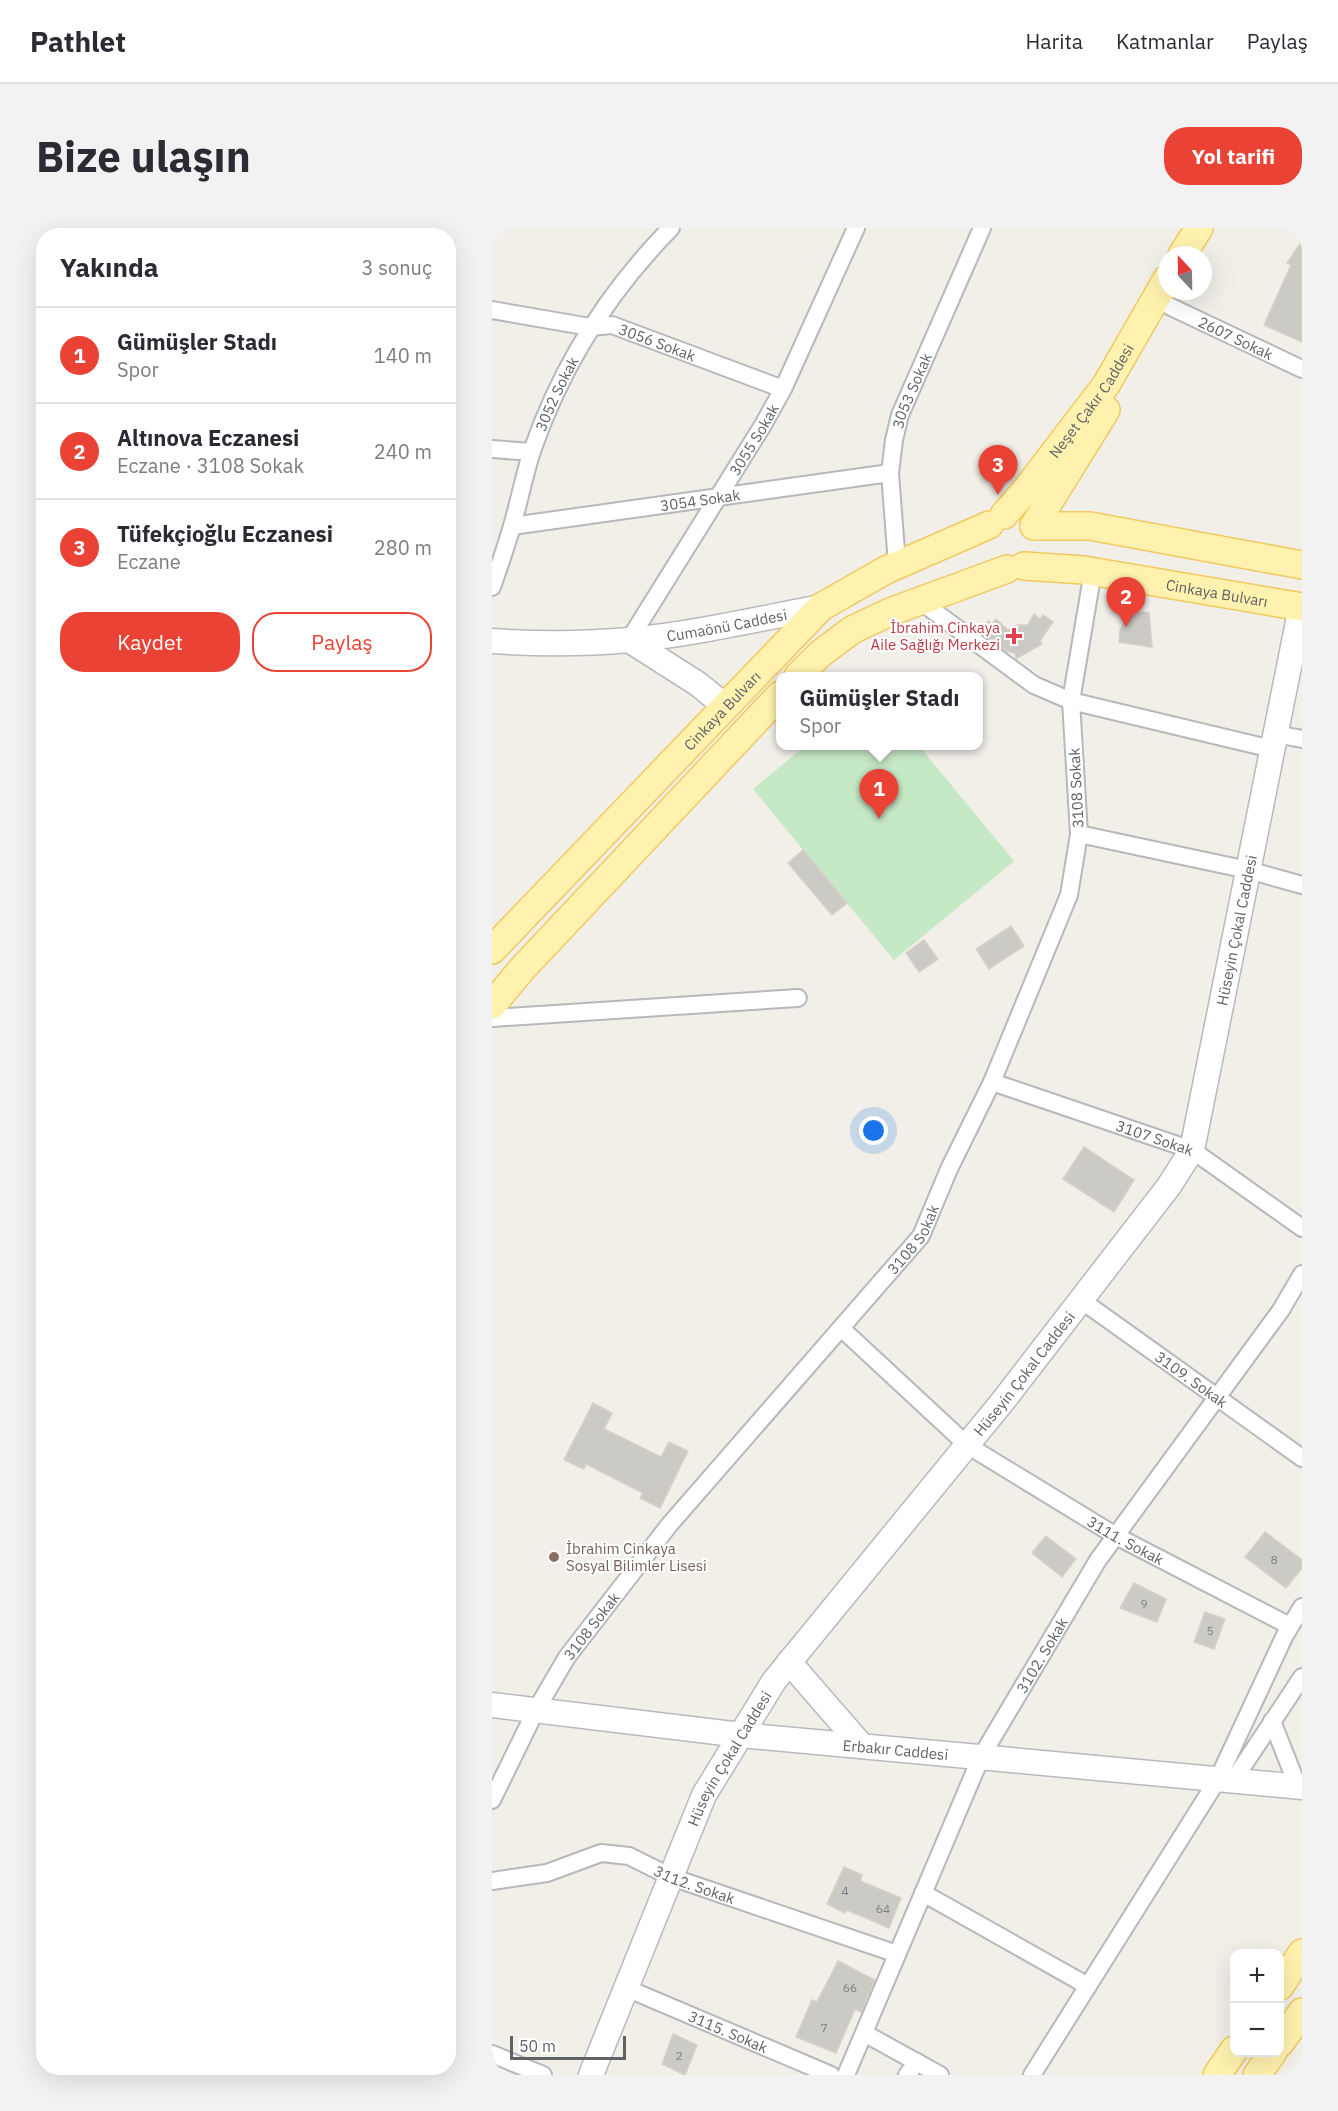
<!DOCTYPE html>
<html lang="tr">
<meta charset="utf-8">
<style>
:root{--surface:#fff;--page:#f2f2f3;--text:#2b2b33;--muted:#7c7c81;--line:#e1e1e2;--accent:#ea4335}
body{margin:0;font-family:"IBM Plex Sans",sans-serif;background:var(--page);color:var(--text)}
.controls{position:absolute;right:18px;bottom:18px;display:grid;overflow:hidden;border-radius:12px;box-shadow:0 6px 24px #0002}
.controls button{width:54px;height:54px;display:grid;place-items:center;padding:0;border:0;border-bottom:2px solid var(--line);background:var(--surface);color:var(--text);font:30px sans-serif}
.compass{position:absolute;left:666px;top:18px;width:54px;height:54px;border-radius:50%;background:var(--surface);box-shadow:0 6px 24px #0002;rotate:338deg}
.scale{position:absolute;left:18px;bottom:15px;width:116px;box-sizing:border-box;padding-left:6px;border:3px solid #5f6368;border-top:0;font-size:16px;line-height:21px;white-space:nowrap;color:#5f6368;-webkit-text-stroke:4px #fff;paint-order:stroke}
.you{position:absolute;left:382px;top:903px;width:21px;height:21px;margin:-15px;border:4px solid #fff;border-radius:50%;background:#1a73e8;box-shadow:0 0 0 9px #1a73e833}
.badge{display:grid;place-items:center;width:39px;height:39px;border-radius:50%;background:var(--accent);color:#fff;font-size:20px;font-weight:700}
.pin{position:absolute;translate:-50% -50px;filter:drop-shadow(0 2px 3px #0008)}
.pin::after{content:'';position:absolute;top:32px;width:21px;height:18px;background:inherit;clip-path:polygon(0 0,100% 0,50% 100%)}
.popup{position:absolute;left:284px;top:444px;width:207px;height:78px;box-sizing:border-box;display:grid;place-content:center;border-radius:12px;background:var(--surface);filter:drop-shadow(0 2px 4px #0005);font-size:20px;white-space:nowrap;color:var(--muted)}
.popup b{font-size:22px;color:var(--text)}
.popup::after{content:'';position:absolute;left:50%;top:100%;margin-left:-12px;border:12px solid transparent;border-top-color:var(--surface)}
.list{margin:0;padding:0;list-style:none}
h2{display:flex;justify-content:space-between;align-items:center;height:78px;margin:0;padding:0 24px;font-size:26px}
h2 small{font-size:20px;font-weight:400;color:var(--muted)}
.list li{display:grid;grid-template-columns:39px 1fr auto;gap:18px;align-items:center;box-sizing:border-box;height:96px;padding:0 24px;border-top:2px solid var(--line)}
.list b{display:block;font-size:22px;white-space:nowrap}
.list p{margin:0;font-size:20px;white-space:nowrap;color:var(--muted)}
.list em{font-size:20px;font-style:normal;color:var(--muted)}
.actions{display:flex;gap:12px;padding:18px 24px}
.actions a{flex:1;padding:14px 0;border:2px solid var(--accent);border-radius:24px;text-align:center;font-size:21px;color:var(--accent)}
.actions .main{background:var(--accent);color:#fff}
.map{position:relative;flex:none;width:810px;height:1847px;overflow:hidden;border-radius:24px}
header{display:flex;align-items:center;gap:36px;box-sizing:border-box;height:84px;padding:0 30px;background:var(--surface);border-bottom:2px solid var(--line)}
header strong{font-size:28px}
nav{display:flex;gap:33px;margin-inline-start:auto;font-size:21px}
.intro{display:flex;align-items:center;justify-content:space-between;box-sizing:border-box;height:144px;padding:0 36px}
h1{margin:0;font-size:42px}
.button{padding:15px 27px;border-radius:24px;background:var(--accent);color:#fff;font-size:21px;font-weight:700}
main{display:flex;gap:36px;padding:0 36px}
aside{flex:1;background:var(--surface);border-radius:24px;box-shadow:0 6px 24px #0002}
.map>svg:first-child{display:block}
.green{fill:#c5e8c5}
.building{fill:#cccac5;stroke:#d6d1c6;stroke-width:1.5}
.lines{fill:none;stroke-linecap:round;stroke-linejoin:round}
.street-casing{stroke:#b5b8bc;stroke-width:20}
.secondary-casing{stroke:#b6babf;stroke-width:27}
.primary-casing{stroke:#f2c960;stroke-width:30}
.street{stroke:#fff;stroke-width:16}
.secondary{stroke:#fff;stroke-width:24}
.primary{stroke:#fff2af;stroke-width:27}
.health-dot{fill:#e0444e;stroke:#fff;stroke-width:2}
.education-dot{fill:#8d6e63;stroke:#fff;stroke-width:2}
.labels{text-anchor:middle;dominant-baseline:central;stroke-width:4.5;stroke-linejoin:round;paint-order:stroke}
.number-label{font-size:12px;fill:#7a7d7f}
.street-label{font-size:15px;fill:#5f6368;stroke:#fff}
.health-label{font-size:15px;fill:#be3a42;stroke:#fff;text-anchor:end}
.education-label{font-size:15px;fill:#785e54;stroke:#fff;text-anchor:start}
</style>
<header>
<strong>Pathlet</strong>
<nav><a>Harita</a><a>Katmanlar</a><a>Paylaş</a></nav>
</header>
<div class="intro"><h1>Bize ulaşın</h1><a class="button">Yol tarifi</a></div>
<main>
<aside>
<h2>Yakında<small>3 sonuç</small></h2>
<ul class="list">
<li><span class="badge">1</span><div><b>Gümüşler Stadı</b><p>Spor</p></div><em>140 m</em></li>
<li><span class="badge">2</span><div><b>Altınova Eczanesi</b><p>Eczane · 3108 Sokak</p></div><em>240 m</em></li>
<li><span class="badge">3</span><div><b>Tüfekçioğlu Eczanesi</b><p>Eczane</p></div><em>280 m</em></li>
</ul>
<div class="actions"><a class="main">Kaydet</a><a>Paylaş</a></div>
</aside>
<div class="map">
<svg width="810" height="1847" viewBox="0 0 810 1847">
<rect width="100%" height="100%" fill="#f1efe8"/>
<path class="green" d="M313,518H427L522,633L402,732L261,561Z"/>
<g class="building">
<path d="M810,13V114L772,97L799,37L795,35Z"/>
<path d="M651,384L657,385L660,419L627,414L628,402L634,391L642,386Z"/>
<path d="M542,386L548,391L551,387L561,394L548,413L550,416L524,431L523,425L514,423L488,404L496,393L500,396L504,391L516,402L525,397H536Z"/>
<path d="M311,622L355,675L340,687L296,635Z"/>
<path d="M519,698L532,718L497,741L484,721Z"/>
<path d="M432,712L446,731L427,744L414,725Z"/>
<path d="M592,919L642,952L622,984L571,951Z"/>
<path d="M101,1175L120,1185L112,1201L169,1229L177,1214L196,1223L168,1280L148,1270L151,1265L94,1236L92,1241L72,1232Z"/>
<path d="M773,1304L810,1332V1340L794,1360L753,1329Z"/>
<path d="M554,1308L584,1331L570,1349L540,1325Z"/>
<path d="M642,1355L674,1371L665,1394L628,1380Z"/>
<path d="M713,1384L733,1391L722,1421L702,1414Z"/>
<path d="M352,1639L370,1647L368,1653L409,1670L397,1700L355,1682L353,1685L335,1676Z"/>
<path d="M346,1733L383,1752L369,1784L363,1781L344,1825L304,1809L320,1772L325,1774Z"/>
<path d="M181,1806L205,1817L193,1847L170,1836Z"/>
</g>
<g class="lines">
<defs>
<g id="street">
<path id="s1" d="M677,78L810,141"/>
<path id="s2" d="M0,82L98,99L120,97L291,161"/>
<path d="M0,221L40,224"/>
<path id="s3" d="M20,298L398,245"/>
<path id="s4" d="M405,336L398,245L402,212L408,187L490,0"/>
<path id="s5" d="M0,359C7,339 14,319 20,298C27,274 32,248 40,223C69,139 116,64 179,0"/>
<path d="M428,373L542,457L579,473L780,521"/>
<path id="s6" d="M137,412L271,197L291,161L364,0"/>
<path d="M783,506L810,511"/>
<path d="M587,606L756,642L810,657"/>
<path d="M0,790L306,770"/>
<path id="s7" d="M500,854L700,922L810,1000"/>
<path id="s8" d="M589,1072L810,1230"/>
<path id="s9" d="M349,1100L475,1217L624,1308L798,1398"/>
<path d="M780,1493L806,1559"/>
<path d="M741,1553L810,1449"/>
<path id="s10" d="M0,1572L44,1482L75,1429L178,1296L429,1008L457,941L500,854L577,667L587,606L579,473L601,343"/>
<path id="s11" d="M0,1653L55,1645L109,1625L137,1628L179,1649L405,1726"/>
<path d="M431,1665L596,1758"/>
<path id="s12" d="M134,1760L339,1847"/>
<path d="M372,1805L448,1847"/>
<path d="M0,1826L51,1847"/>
<path id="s13" d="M354,1847L489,1529L606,1332L789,1082L810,1046"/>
<path d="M415,1847L425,1834"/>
<path d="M540,1847L726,1551L793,1407L810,1379"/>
</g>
<g id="secondary">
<path d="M137,412L206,456L233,478"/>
<path id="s14" d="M0,413C45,416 93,416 138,412C202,406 266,391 329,379"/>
<path d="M297,1434L370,1518"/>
<path id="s15" d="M0,1477L249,1507L810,1559"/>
<path id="s16" d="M99,1847L212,1567L282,1453L511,1173L677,958L700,922L809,379"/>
</g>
<g id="primary">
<path d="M690,27L707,0"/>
<path id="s17" d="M512,287L533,263L614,157L675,51"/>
<path d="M542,298L614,182"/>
<path d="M542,298H598L810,337"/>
<path id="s18" d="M532,338L592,342L810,379"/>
<path d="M306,448L328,426L360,402L398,384L515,341"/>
<path id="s19" d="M0,722L329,379L394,342L497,297"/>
<path d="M0,777L30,741L288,467"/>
<path d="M788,1758L810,1725"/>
<path d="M788,1815L810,1784"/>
<path d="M725,1847L742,1822"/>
<path d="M765,1847L781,1824"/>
</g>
</defs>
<use href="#street" class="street-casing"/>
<use href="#secondary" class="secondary-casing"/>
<use href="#primary" class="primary-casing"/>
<use href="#street" class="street"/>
<use href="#secondary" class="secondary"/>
<use href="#primary" class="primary"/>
</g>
<path class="health-dot" d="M519 399h6v6h6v6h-6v6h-6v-6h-6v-6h6z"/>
<circle class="education-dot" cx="62" cy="1329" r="6"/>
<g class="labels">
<g class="number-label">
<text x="782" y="1331">8</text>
<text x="652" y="1375">9</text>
<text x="718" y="1402">5</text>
<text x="353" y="1662">4</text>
<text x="391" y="1680">64</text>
<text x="358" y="1759">66</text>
<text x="332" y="1799">7</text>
<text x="187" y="1827">2</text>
</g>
<g class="street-label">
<text stroke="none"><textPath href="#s1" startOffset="74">2607 Sokak</textPath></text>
<text stroke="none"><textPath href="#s2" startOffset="170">3056 Sokak</textPath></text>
<text stroke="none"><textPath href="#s4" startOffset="177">3053 Sokak</textPath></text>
<text stroke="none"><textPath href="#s5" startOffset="204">3052 Sokak</textPath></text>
<text stroke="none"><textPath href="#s17" startOffset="144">Neşet Çakır Caddesi</textPath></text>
<text stroke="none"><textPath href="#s6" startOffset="236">3055 Sokak</textPath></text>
<text stroke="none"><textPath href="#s3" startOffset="190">3054 Sokak</textPath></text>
<text stroke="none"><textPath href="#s18" startOffset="195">Cinkaya Bulvarı</textPath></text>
<text stroke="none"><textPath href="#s14" startOffset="236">Cumaönü Caddesi</textPath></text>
<text stroke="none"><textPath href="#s19" startOffset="332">Cinkaya Bulvarı</textPath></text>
<text transform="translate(584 560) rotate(-93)">3108 Sokak</text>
<text stroke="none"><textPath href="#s16" startOffset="1336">Hüseyin Çokal Caddesi</textPath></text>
<text stroke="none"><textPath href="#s7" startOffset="172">3107 Sokak</textPath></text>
<text stroke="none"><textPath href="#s10" startOffset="705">3108 Sokak</textPath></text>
<text stroke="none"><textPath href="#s16" startOffset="832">Hüseyin Çokal Caddesi</textPath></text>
<text stroke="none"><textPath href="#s8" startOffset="136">3109. Sokak</textPath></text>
<text stroke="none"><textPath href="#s9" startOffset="357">3111. Sokak</textPath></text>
<text stroke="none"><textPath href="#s10" startOffset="201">3108 Sokak</textPath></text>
<text stroke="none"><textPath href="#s13" startOffset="464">3102. Sokak</textPath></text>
<text stroke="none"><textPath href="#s15" startOffset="406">Erbakır Caddesi</textPath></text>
<text stroke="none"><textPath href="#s16" startOffset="346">Hüseyin Çokal Caddesi</textPath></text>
<text stroke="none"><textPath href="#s11" startOffset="213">3112. Sokak</textPath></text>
<text stroke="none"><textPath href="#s12" startOffset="111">3115. Sokak</textPath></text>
</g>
<g class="health-label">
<text x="508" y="399">İbrahim Cinkaya<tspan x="508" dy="17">Aile Sağlığı Merkezi</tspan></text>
</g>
<g class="education-label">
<text x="74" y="1320">İbrahim Cinkaya<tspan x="74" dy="17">Sosyal Bilimler Lisesi</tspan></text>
</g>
</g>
</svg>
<div class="controls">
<button>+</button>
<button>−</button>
</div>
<svg class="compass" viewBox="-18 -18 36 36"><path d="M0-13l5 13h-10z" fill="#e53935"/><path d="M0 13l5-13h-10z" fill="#7c7c81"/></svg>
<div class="scale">50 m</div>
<div class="you"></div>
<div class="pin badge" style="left:387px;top:591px">1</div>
<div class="popup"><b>Gümüşler Stadı</b>Spor</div>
<div class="pin badge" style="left:634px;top:399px">2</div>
<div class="pin badge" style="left:506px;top:267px">3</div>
</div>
</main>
